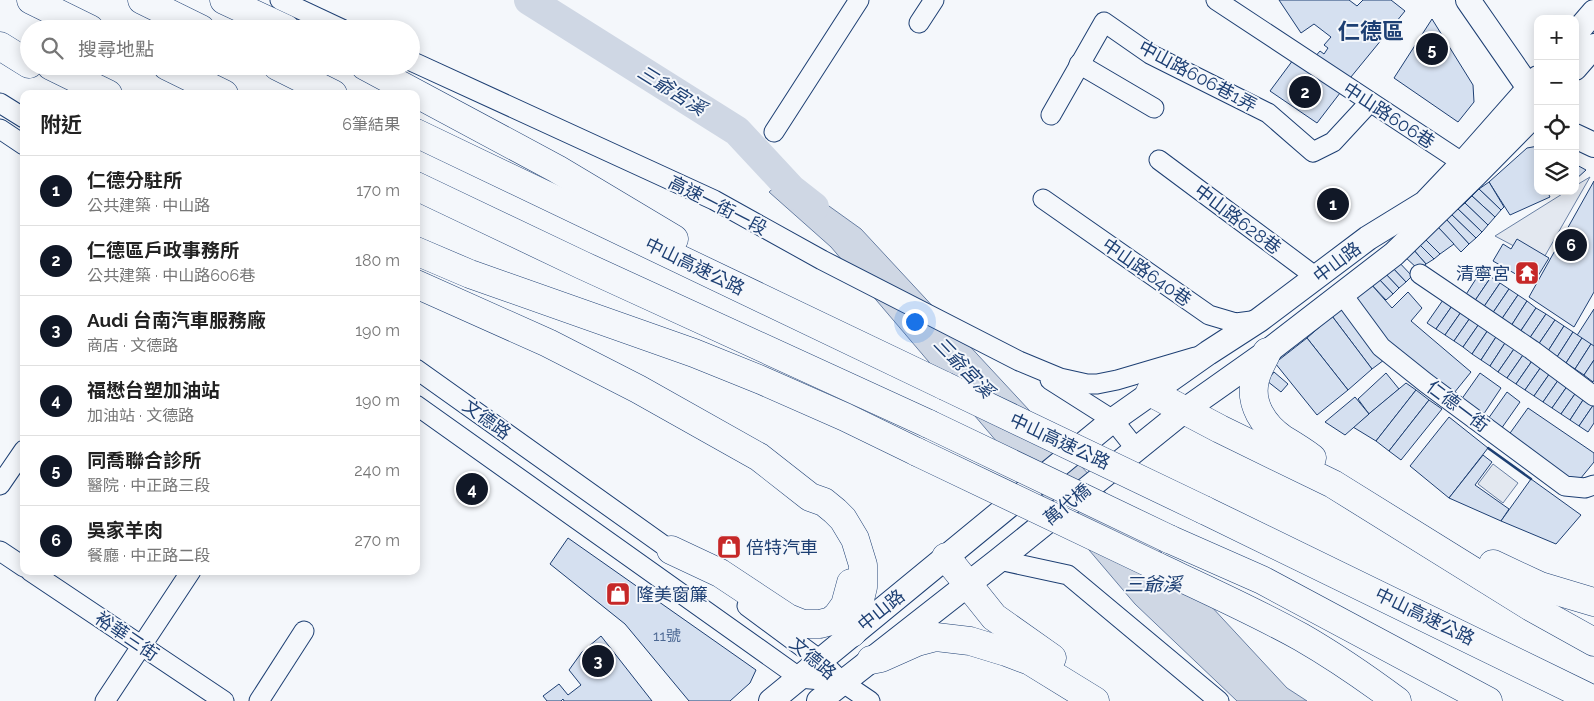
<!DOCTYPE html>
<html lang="zh-TW">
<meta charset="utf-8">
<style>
:root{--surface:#fff;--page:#f2f2f2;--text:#222;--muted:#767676;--line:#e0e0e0;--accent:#111827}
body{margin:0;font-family:Raleway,"Noto Sans TC",sans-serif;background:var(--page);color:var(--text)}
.controls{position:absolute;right:15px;top:15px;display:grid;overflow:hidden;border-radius:10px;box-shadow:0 2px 12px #0003}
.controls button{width:45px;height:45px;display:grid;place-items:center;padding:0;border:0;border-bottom:1px solid var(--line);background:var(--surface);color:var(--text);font:25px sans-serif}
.you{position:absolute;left:914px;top:321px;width:18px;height:18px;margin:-12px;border:4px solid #fff;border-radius:50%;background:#1a73e8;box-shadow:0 0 0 8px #1a73e833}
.badge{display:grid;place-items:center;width:32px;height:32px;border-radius:50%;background:var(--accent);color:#fff;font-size:16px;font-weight:700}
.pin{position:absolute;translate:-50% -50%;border:2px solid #fff;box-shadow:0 1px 5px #0006}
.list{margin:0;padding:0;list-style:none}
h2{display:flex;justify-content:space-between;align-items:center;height:65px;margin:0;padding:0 20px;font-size:21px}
h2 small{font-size:16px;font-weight:400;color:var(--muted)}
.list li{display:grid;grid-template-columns:32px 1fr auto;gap:15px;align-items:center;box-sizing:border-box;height:70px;padding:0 20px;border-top:1px solid var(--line)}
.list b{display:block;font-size:19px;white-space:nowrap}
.list p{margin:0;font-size:16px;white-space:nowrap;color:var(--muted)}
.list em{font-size:16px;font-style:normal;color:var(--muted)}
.icon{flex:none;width:28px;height:28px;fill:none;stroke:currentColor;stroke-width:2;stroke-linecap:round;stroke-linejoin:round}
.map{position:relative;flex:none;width:1594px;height:701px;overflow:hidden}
.search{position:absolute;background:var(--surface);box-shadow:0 2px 12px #0003;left:20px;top:20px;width:400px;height:55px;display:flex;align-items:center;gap:12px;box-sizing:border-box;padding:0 18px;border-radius:28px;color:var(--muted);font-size:19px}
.panel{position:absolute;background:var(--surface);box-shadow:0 2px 12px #0003;left:20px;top:90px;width:400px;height:485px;border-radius:10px}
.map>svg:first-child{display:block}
.parking{fill:#e3e8f0;stroke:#687fa3}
.water{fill:#cfd7e4;stroke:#687fa3}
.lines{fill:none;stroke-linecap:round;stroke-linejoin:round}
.river{stroke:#cfd7e4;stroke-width:30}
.building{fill:#d5e0f0;stroke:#1d3f73}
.minor-casing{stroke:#1d3f73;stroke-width:21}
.major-casing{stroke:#1d3f73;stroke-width:26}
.highway-casing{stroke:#1d3f73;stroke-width:29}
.minor{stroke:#f4f7fb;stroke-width:19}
.major{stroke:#f4f7fb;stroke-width:24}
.highway{stroke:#f4f7fb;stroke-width:28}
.highway-bridge-casing{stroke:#1d3f73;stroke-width:29;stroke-linecap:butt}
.highway-bridge{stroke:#f4f7fb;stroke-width:28}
.wall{stroke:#1d3f73;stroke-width:2.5}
.labels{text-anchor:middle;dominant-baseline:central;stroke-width:4;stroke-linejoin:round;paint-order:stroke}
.number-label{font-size:15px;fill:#4b6792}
.street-label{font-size:18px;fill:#1d3f73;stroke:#f4f7fb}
.poi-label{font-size:18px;fill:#1d3f73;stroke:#f4f7fb;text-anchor:start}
.water-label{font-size:19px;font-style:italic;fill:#1d3f73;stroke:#f4f7fb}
.district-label{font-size:22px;font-weight:bold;fill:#1d3f73;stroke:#f4f7fb}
</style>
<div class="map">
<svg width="1594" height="701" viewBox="0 0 1594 701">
<rect width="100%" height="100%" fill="#f4f7fb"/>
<g class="parking">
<path d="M1590,177L1542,261L1495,236L1567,191H1575V186Z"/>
<path d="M1493,464L1518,483L1503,503L1478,484Z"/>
</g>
<path class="water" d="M787,176L861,229L1287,688L1307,701H1237L1135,604L831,247L769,192Z"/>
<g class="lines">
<path class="river" d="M529,0L737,131L791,189L814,207"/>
</g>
<g class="building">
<path d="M1279,0H1349L1357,6L1363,0H1391L1405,11L1346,83L1314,58L1320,51L1324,54L1328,48L1324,45L1331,37L1314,24L1301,33Z"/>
<path d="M1432,19L1473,85L1474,102L1458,122L1394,78Z"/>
<path d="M1293,60L1340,93L1317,123L1270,91Z"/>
<path d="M1538,146V191H1547L1550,197L1510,215L1489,182L1527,148Z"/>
<path d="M1575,164L1586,170L1575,180Z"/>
<path d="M1594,181V292L1574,327L1529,297Z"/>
<path d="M1489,182L1504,207L1501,210L1479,189Z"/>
<path d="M1479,189L1501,210L1495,217L1472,196Z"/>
<path d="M1472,196L1495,217L1488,225L1465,203Z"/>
<path d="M1465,203L1488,225L1482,232L1458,209Z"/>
<path d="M1458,209L1482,232L1476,238L1451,214Z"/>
<path d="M1451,214L1476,238L1469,244L1446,219Z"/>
<path d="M1446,219L1469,244L1461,252L1437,226Z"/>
<path d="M1437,226L1454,244L1440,254L1424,238Z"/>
<path d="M1424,238L1440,254L1434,259L1418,243Z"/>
<path d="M1517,239L1549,258L1533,284L1493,261L1503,244L1511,249Z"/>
<path d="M1418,243L1434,259L1426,264L1412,248Z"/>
<path d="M1412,248L1426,264L1419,270L1404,256Z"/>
<path d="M1396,259L1412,276L1406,282L1390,265Z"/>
<path d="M1390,265L1406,282L1399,288L1383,271Z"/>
<path d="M1383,271L1399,288L1393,294L1377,277Z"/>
<path d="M1481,271L1491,277L1474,302L1465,296Z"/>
<path d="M1377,277L1393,294L1386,300L1370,283Z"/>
<path d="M1491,277L1500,283L1483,308L1474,302Z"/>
<path d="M1370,283L1392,308L1408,292L1422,308L1411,321L1471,372L1454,393L1385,340L1352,301Z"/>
<path d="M1500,283L1509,289L1492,314L1483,308Z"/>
<path d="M1509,289L1518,295L1501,320L1492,314Z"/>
<path d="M1518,295L1527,301L1511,326L1501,320Z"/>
<path d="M1443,300L1452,306L1436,329L1427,323Z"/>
<path d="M1527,301L1536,308L1520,332L1511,326Z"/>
<path d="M1452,306L1461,312L1445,335L1436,329Z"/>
<path d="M1536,308L1546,314L1529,339L1520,332Z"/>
<path d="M1341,309L1384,360L1372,369L1332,316Z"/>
<path d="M1594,309V349L1576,337Z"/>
<path d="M1461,312L1470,318L1454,341L1445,335Z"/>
<path d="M1546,314L1555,320L1538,345L1529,339Z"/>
<path d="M1332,316L1372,369L1348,390L1307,338Z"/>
<path d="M1470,318L1479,324L1463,347L1454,341Z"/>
<path d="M1555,320L1564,326L1548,351L1538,345Z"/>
<path d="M1479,324L1488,330L1472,354L1463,347Z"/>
<path d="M1564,326L1573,332L1557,357L1548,351Z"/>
<path d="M1488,330L1496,337L1481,360L1472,354Z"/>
<path d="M1573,332L1582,338L1566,363L1557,357Z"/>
<path d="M1496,337L1505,343L1490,366L1481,360Z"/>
<path d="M1307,338L1348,390L1317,415L1275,363Z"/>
<path d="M1582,338L1591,344L1575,369L1566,363Z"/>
<path d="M1505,343L1514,349L1498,372L1490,366Z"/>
<path d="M1591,344L1594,346V360L1584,375L1575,369Z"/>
<path d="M1514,349L1523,355L1507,378L1498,372Z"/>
<path d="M1523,355L1532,361L1516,384L1507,378Z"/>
<path d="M1594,360V380L1593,382L1584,375Z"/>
<path d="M1532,361L1541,367L1525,390L1516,384Z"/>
<path d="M1541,367L1550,373L1534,396L1525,390Z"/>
<path d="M1274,372L1288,384L1281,392L1267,381Z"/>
<path d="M1386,373L1399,389L1369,414L1358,399Z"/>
<path d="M1480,373L1501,388L1483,415L1461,400Z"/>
<path d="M1550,373L1559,379L1543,402L1534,396Z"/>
<path d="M1559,379L1568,385L1552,408L1543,402Z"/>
<path d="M1406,383L1416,390L1376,441L1353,427Z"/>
<path d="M1568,385L1577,391L1561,414L1552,408Z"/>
<path d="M1416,390L1429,400L1389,451L1376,441Z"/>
<path d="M1577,391L1585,397L1570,420L1561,414Z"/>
<path d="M1507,392L1520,402L1501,429L1488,419Z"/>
<path d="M1355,397L1369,414L1345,435L1325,422Z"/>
<path d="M1585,397L1594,404L1579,426L1570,420Z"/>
<path d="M1429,400L1442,409L1401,460L1389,451Z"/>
<path d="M1594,404V423L1588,432L1579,426Z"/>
<path d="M1528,408L1594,453V462L1576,484L1508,436Z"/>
<path d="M1449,417L1488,448L1449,498L1410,466Z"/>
<path d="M1483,455L1492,462L1475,485L1509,509L1501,521L1449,498Z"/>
<path d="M1531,479L1581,515L1556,544L1501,521Z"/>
<path d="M568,538L756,670L750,683L730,701H689L625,624L550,564Z"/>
<path d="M601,636L652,701H564L563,699L561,701H547L543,696L559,684L568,695L581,685L569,670L582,652Z"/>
</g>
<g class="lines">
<defs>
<g id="minor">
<path d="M280,0L342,29"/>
<path d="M1216,0L1463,163"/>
<path d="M919,23L934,0"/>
<path d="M411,61L714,200L822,260L1019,361L1060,378L1087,384H1097L1117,380L1195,357"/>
<path d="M1079,64L1154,108"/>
<path d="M0,103L24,118"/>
<path d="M1051,115L1104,22L1150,54L1268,113L1313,152L1333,142L1370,102"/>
<path d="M0,129L24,145"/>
<path d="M774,132L859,0"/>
<path d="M1159,160L1316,277"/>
<path d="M1043,199L1209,315L1236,323L1259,320"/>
<path d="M1420,274L1532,350L1594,396"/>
<path d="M1342,294L1381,347L1426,383L1565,486L1585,488L1594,485"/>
<path d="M416,369L680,557"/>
<path d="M1050,380L1113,420L1136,449"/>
<path d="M416,405L800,678L842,682"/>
<path d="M0,485L24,450"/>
<path d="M0,551L24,567"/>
<path d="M999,560L1068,575L1219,701"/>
<path d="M30,571L224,701"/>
<path d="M747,606L820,660L842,682L870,701"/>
<path d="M105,701L191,571"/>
<path d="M259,701L304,631"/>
</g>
<g id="major">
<path d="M1468,0L1529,88L1538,98"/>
<path d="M1575,34L1594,12"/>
<path d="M1575,68L1594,46"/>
<path d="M1575,136L1594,145"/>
<path d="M771,701L1113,420L1208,353L1259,320L1368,238L1425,203L1463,163L1538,78"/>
<path d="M819,701L999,560L1185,410L1267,352L1394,254L1475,175L1538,111"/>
</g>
<g id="highway">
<path d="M31,0L90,29"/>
<path d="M142,0L201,29"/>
<path d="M224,0L286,29"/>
<path d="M0,46L29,64"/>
<path d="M51,66L108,94"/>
<path d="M167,66L224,94"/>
<path d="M277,66L333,94"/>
<path d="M365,66L557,169L674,239"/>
<path d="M416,133L945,386"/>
<path d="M416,186L582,265L929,424"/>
<path d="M416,251L470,274L694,353L761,380L845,417L917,452"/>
<path d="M416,284L548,343L638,389L759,457L810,497L824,502L835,511L843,519L855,539L863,565V587L852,633"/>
<path d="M1267,352C1263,361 1257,370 1255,380C1249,404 1264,426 1283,439C1293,445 1303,451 1312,458"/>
<path d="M1150,392L1220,429L1333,484L1531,607L1594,642"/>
<path d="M1204,510L1594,700"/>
<path d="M1169,539L1262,580L1488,701"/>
<path d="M671,550L720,573L788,618L803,624H820L831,621L837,616L845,605L851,583"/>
<path d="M946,557L994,617L1052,658"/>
<path d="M1493,564L1540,586L1594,602"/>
<path d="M1156,566C1205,589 1254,611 1301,637C1334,656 1366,678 1397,701"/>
<path d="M871,660L881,658L917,642L936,637L970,641L1006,652L1030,661L1095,701"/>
</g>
</defs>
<use href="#minor" class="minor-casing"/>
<use href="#major" class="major-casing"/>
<use href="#highway" class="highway-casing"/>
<use href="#minor" class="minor"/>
<use href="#major" class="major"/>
<use href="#highway" class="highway"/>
<defs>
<g id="highway-bridge">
<path d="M945,386L1204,510"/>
<path d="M929,424L1169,539"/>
<path d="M917,452L1156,566"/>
</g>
</defs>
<use href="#highway-bridge" class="highway-bridge-casing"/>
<use href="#highway-bridge" class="highway-bridge"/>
<path class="wall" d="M1488,448L1531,479"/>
</g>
<defs>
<symbol id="temple-square" viewBox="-11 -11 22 22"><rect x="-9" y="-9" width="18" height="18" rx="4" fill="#c62828" stroke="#f4f7fb"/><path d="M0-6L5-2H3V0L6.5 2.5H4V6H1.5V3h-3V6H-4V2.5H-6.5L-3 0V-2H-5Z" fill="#fff"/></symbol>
<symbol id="shop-square" viewBox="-11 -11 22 22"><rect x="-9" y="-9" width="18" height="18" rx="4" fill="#c62828" stroke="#f4f7fb"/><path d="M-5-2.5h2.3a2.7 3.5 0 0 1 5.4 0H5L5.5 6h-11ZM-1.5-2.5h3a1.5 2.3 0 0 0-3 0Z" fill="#fff"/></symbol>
</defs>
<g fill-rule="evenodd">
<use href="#temple-square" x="1513" y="259" width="28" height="28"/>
<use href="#shop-square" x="715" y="533" width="28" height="28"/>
<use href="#shop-square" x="604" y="580" width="28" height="28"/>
</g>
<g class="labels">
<g class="number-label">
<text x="667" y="636">11號</text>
</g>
<g class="street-label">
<text transform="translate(1198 76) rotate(28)">中山路606巷1弄</text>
<text transform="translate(1389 115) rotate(33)">中山路606巷</text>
<text transform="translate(718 205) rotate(27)">高速一街一段</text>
<text transform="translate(1238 219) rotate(37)">中山路628巷</text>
<text transform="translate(1337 262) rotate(-37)">中山路</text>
<text transform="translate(695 266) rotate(26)">中山高速公路</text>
<text transform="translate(1147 272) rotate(35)">中山路640巷</text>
<text transform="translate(1458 406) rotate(37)">仁德一街</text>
<text transform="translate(487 419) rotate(36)">文德路</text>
<text transform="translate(1060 441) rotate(25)">中山高速公路</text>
<text transform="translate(1067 504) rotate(-39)">萬代橋</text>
<text transform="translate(881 610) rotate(-39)">中山路</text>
<text transform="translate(1425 616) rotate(26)">中山高速公路</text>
<text transform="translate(127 636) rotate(34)">裕華三街</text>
<text transform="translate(813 658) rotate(40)">文德路</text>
</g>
<g class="poi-label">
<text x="1510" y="273" text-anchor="end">清寧宮</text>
<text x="746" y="547">倍特汽車</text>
<text x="636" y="594">隆美窗簾</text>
</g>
<g class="water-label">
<text transform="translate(672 90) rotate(32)">三爺宮溪</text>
<text transform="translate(964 367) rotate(46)">三爺宮溪</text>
<text x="1153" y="584">三爺溪</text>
</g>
<g class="district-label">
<text x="1371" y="31">仁德區</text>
</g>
</g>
</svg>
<div class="controls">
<button>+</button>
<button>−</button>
<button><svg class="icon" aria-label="locate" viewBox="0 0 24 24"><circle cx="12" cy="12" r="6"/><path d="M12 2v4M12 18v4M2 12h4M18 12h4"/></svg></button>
<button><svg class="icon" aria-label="layers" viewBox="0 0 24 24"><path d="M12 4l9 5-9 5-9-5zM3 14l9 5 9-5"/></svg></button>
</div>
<div class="you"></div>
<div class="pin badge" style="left:1333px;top:204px">1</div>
<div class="pin badge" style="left:1305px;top:92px">2</div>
<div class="pin badge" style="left:598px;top:661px">3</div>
<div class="pin badge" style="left:472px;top:489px">4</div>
<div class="pin badge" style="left:1432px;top:49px">5</div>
<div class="pin badge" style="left:1571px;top:245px">6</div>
<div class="search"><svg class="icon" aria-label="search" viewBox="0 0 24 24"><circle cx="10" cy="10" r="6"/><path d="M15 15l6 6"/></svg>搜尋地點</div>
<section class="panel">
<h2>附近<small>6筆結果</small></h2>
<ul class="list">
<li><span class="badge">1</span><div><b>仁德分駐所</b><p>公共建築 · 中山路</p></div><em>170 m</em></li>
<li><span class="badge">2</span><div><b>仁德區戶政事務所</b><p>公共建築 · 中山路606巷</p></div><em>180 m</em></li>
<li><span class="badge">3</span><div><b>Audi 台南汽車服務廠</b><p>商店 · 文德路</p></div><em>190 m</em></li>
<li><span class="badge">4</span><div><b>福懋台塑加油站</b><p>加油站 · 文德路</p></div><em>190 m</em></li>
<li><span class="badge">5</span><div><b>同喬聯合診所</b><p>醫院 · 中正路三段</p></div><em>240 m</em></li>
<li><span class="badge">6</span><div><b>吳家羊肉</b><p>餐廳 · 中正路二段</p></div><em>270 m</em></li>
</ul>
</section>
</div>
